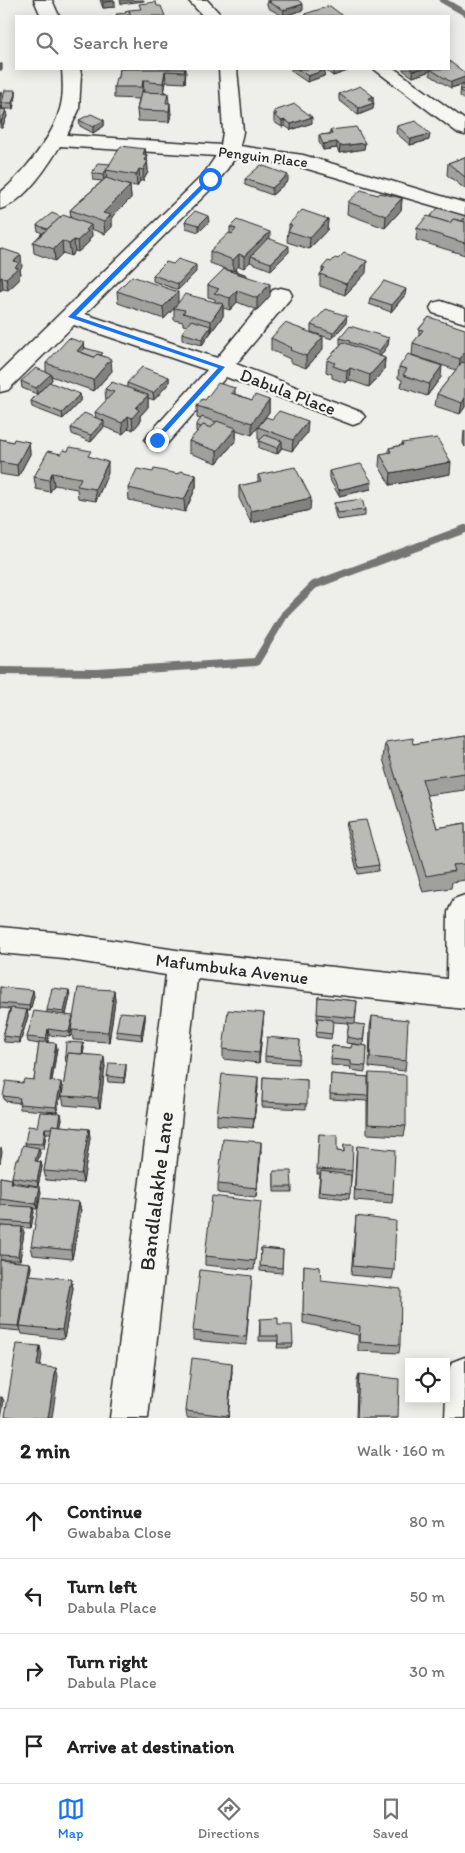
<!DOCTYPE html>
<meta charset="utf-8">
<style>
:root{--surface:#fff;--page:#f6f6f6;--text:#222;--muted:#767676;--line:#e0e0e0;--accent:#1a73e8}
body{margin:0;font-family:Itim,sans-serif;background:var(--page);color:var(--text)}
.controls{position:absolute;right:15px;bottom:15px;display:grid;overflow:hidden;border-radius:0px;box-shadow:0 2px 12px #0003}
.controls button{width:45px;height:45px;display:grid;place-items:center;padding:0;border:0;border-bottom:1px solid var(--line);background:var(--surface);color:var(--text);font:25px sans-serif}
.stop{position:absolute;width:15px;height:15px;margin:-11px;border:4px solid #1a73e8;border-radius:50%;background:#fff}
.stop.end{background:#1a73e8;border-color:#fff;box-shadow:0 1px 5px #0008}
.list{margin:0;padding:0;list-style:none}
h2{display:flex;justify-content:space-between;align-items:center;height:65px;margin:0;padding:0 20px;font-size:21px}
h2 small{font-size:16px;font-weight:400;color:var(--muted)}
.list li{display:grid;grid-template-columns:32px 1fr auto;gap:15px;align-items:center;box-sizing:border-box;height:75px;padding:0 20px;border-top:1px solid var(--line)}
.list b{display:block;font-size:19px;white-space:nowrap}
.list p{margin:0;font-size:16px;white-space:nowrap;color:var(--muted)}
.list em{font-size:16px;font-style:normal;color:var(--muted)}
.icon{flex:none;width:28px;height:28px;fill:none;stroke:currentColor;stroke-width:2;stroke-linecap:round;stroke-linejoin:round}
.map{position:relative;flex:none;width:465px;height:1418px;overflow:hidden}
.search{position:absolute;background:var(--surface);box-shadow:0 2px 12px #0003;left:15px;right:15px;top:15px;height:55px;display:flex;align-items:center;gap:12px;box-sizing:border-box;padding:0 18px;border-radius:0px;color:var(--muted);font-size:19px}
.sheet{height:365px;background:var(--surface)}
nav{display:flex;justify-content:space-around;align-items:center;box-sizing:border-box;height:70px;border-top:1px solid var(--line);background:var(--surface);font-size:14px;color:var(--muted)}
nav a{display:grid;justify-items:center;gap:2px}
nav .on{color:var(--accent)}
.map>svg:first-child{display:block}
.lines{fill:none;stroke-linecap:round;stroke-linejoin:round}
.stream-far1{stroke:#757573;stroke-width:6}
.stream{stroke:#757573;stroke-width:8}
.minor-casing{stroke:#2b2b2b;stroke-width:3}
.minor{fill:#f6f6f2;fill-rule:evenodd}
.wall{fill:#a0a09d;stroke:#2b2b2b}
.shaded-wall{fill:#828280;stroke:#2b2b2b}
.building{fill:#babab7;stroke:#2b2b2b}
.route{fill:#1a73e8}
.labels{text-anchor:middle;dominant-baseline:central;stroke-width:4.5;stroke-linejoin:round;paint-order:stroke}
.far-street-label{font-size:15px;fill:#2b2b2b;stroke:#f6f6f2}
.street-label{font-size:18px;fill:#2b2b2b;stroke:#f6f6f2}
.near-street-label{font-size:21px;fill:#2b2b2b;stroke:#f6f6f2}
</style>
<div class="map">
<svg width="465" height="1418" viewBox="0 0 465 1418">
<rect width="100%" height="100%" fill="#eeeeea"/>
<filter id="ink" filterUnits="userSpaceOnUse"><feTurbulence type="fractalNoise" baseFrequency=".02" numOctaves="2"/><feDisplacementMap in="SourceGraphic" scale="10" xChannelSelector="R" yChannelSelector="G"/><feConvolveMatrix kernelMatrix="1 2 1 2 8 2 1 2 1" color-interpolation-filters="sRGB"/></filter>
<g filter="url(#ink)">
<g class="lines">
<path class="stream-far1" d="M442,0L465,13"/>
<path class="stream" d="M0,671L96,672L256,662L285,614L314,585L465,529"/>
<defs>
<g id="minor">
<path d="M34,0H52L59,16H41Z"/>
<path d="M188,0H207L222,16H203Z"/>
<path d="M62,69H80L81,74L79,110L67,135L221,145L223,132L219,69H237L243,132L240,146L303,155L465,203V215L294,165L235,158L217,183L85,314L217,358L273,290L281,288L289,290L292,295L289,300L236,364L361,412L365,417L361,422L353,425L345,422L226,377L165,446L157,448L149,446L145,440L149,434L207,370L74,325L8,390L0,392V372L203,175L216,156L60,146C48,166 24,203 0,209V193C21,176 52,138 59,112C64,98 63,83 62,69Z"/>
<path d="M374,69H395L465,120V135L458,133Z"/>
<path d="M441,301L465,309V323L433,313L430,308L433,303Z"/>
<path d="M465,895V1009L197,979L148,1418H110L166,975L64,959L0,953V927L64,933L183,951L447,979L448,912L454,899Z"/>
<path d="M465,1357V1418H445L447,1375L452,1362Z"/>
</g>
</defs>
<use href="#minor" class="minor-casing"/>
<use href="#minor" class="minor"/>
</g>
<g class="wall">
<path d="M100,0H114L115,7L103,8Z"/>
<path d="M267,0H298L303,10L283,16L268,8V6L267,5Z"/>
<path d="M120,69H186L185,83L166,82L164,92L168,93L169,103L171,115L169,122L138,121L137,110L139,99L114,98V87L119,78Z"/>
<path d="M291,69H353L333,76L325,70L324,76L307,82L291,71Z"/>
<path d="M403,69H431L465,73V100L460,96L461,85L451,88L430,75V71L413,77L403,70Z"/>
<path d="M16,90V96L13,109H3L2,106L1,109L7,116L2,128H0V92L3,99Z"/>
<path d="M339,94L373,96V109L358,115L339,100Z"/>
<path d="M274,111L312,123L291,130L285,126L282,127L274,122Z"/>
<path d="M79,120H104V126L93,133L80,126Z"/>
<path d="M397,126L429,140L410,145L396,133Z"/>
<path d="M330,130L365,143L364,149L339,153L337,148L323,150L319,142V135L330,134Z"/>
<path d="M145,149L146,155H147L148,172L143,181H140L137,186L127,185L130,186L131,198L112,217V227L105,234L91,229L92,236L89,239V242L78,252L75,251L71,256L63,253L55,261L34,253L33,242L42,233L38,231L37,225L61,217L71,218L70,210L102,181L93,180L92,173L110,164Z"/>
<path d="M465,157V189L447,175L448,163Z"/>
<path d="M245,179L288,181L272,195L245,185Z"/>
<path d="M378,195L402,198L401,210L385,228L347,214L348,202Z"/>
<path d="M465,216V255L416,240L417,228L430,217Z"/>
<path d="M328,219L327,230L309,249L287,242L288,231L289,229V224Z"/>
<path d="M185,221L209,222L199,232L186,228Z"/>
<path d="M230,227L270,239L289,252L271,270L250,262L244,268L239,266L234,270L247,275V277L270,296L257,310L237,302L230,310L223,308V316L202,345L182,340V333L187,326L183,325V322L174,320V308L164,319L118,303L117,291L178,302H215V299L208,297V285L231,271L210,263V251L230,233Z"/>
<path d="M0,248L22,267L20,269L21,274L19,276V280L8,290L3,289L0,291Z"/>
<path d="M338,259L366,273L345,295L320,286V274L322,273V268Z"/>
<path d="M196,272L178,290L153,281V275Z"/>
<path d="M405,295L391,312L369,304L370,298Z"/>
<path d="M429,317L464,362L465,407L460,414L435,406L437,394L456,370L412,355L413,343L419,336V329Z"/>
<path d="M346,323L332,339L311,332V325Z"/>
<path d="M271,338L323,349L306,368L290,362V359L271,350Z"/>
<path d="M340,338H389L388,345L380,356L385,358L384,370L369,387L349,380L346,383L332,378V374L326,372L327,360L341,344H340Z"/>
<path d="M84,343L85,348L103,356L112,371L94,391L51,376L52,380L49,383L80,394V401L63,419L32,407L31,401L37,394L22,388L21,381L46,372V363Z"/>
<path d="M399,367L441,377L427,396L401,387L402,380L398,378Z"/>
<path d="M169,377V383L154,400L148,398V407L140,416V422L133,430L129,428L123,434L104,427L91,442L72,434L71,428L96,418L95,412L106,401L105,389L127,387V383Z"/>
<path d="M235,394L252,400H269V412L252,435L236,430V440L217,463L189,453V441L197,432L196,431V425L201,419L197,418V406L205,400Z"/>
<path d="M258,427L307,433L292,451L282,448L277,454L259,448V441L260,440L258,439Z"/>
<path d="M464,431H465V447L463,443Z"/>
<path d="M0,439L13,442H29L30,454L18,477L0,474Z"/>
<path d="M402,443L450,474L390,485L379,466L380,454L389,453V448L402,445Z"/>
<path d="M61,454L91,457L108,473L96,501L78,498L77,489L54,485L50,492L36,489L34,477Z"/>
<path d="M329,471L371,489L339,496L329,478Z"/>
<path d="M153,472L196,475V487L185,512L129,500L128,488Z"/>
<path d="M258,475L310,510L251,523L239,498V486L258,482Z"/>
<path d="M334,503L365,510V516L337,520L334,509Z"/>
<path d="M465,736V790L427,795L437,828L465,823V880L452,882L451,888L423,892L383,759L385,742L413,744Z"/>
<path d="M347,822L379,865L378,871L358,874L346,828Z"/>
<path d="M0,987L34,996L30,1011H27L28,1016L20,1043L4,1042L3,1036L10,1009L0,1008Z"/>
<path d="M69,990L70,996L66,1015L73,1019L114,990L115,1001L109,1042L73,1040L72,1030L70,1037L49,1035L48,1043L57,1048L52,1081L62,1088L57,1112L20,1109L19,1103L5,1101L3,1096L23,1083L34,1080L39,1044L28,1042L27,1037L47,1012V1010Z"/>
<path d="M318,997L357,1001L355,1024L365,1025L363,1045L346,1043L349,1023L333,1022L331,1039L316,1037L318,1020H317Z"/>
<path d="M145,1014V1020L142,1040L117,1037L116,1031Z"/>
<path d="M372,1016L406,1061L405,1071L369,1067L370,1027Z"/>
<path d="M263,1023L259,1063L223,1059V1049Z"/>
<path d="M300,1040L298,1064L265,1062V1056Z"/>
<path d="M83,1043L84,1048L83,1054L105,1066L100,1108L64,1105L62,1096L67,1062H66L65,1056Z"/>
<path d="M332,1046L351,1048L367,1046L365,1072L350,1070L351,1067L331,1065Z"/>
<path d="M126,1069L124,1083L108,1082L107,1076Z"/>
<path d="M369,1073L406,1126L404,1136L367,1134V1101L330,1099L331,1074L368,1077Z"/>
<path d="M263,1077L307,1080L306,1109L262,1107Z"/>
<path d="M258,1087L253,1128L217,1125V1115Z"/>
<path d="M62,1119L60,1126L89,1129L90,1138L83,1183L46,1180L44,1171L51,1133H46L44,1149H39L40,1153L37,1162H41L42,1167L38,1186L13,1182L12,1177L26,1146L25,1143L37,1127Z"/>
<path d="M319,1134L337,1151L344,1152V1145L352,1171L349,1199L318,1196L320,1174H317Z"/>
<path d="M357,1146L393,1194L392,1203L354,1200L356,1156Z"/>
<path d="M261,1152L256,1197L218,1193V1184Z"/>
<path d="M274,1171L292,1187V1192H274Z"/>
<path d="M0,1177L12,1179L13,1183L41,1192L37,1209H33L34,1212L31,1228L0,1226V1205H7L0,1204Z"/>
<path d="M79,1202L81,1211L72,1259L33,1255L31,1246Z"/>
<path d="M260,1211L254,1270L205,1265V1256Z"/>
<path d="M356,1216L394,1270L392,1279L351,1275Z"/>
<path d="M0,1230L24,1232L20,1260H0Z"/>
<path d="M261,1248L283,1250L282,1273L260,1271Z"/>
<path d="M0,1260L30,1263L31,1267L28,1287L71,1279L73,1288L64,1339L22,1334L20,1328V1331L0,1329Z"/>
<path d="M304,1265L321,1280L400,1345L399,1353L358,1351V1335L303,1323Z"/>
<path d="M252,1276L246,1345L193,1340V1331Z"/>
<path d="M260,1319L278,1325L293,1344L292,1348H277L278,1341H259Z"/>
<path d="M232,1371L228,1418H187L186,1411Z"/>
<path d="M359,1374L398,1418H356L357,1382Z"/>
</g>
<g class="shaded-wall">
<path d="M120,0H144V1L121,4Z"/>
<path d="M115,1V7L103,8V2Z"/>
<path d="M303,4V10L283,16L284,10Z"/>
<rect x="0" y="64" width="2" height="6"/>
<path d="M185,69H186V72L185,83Z"/>
<path d="M337,69H353L333,76V70Z"/>
<path d="M419,69H431L430,71L413,77V71Z"/>
<path d="M325,70L324,76L307,82L308,76Z"/>
<path d="M165,71L166,82L164,94L163,83Z"/>
<path d="M465,77V83L451,88V82Z"/>
<path d="M143,80L144,91L143,99L142,87Z"/>
<path d="M16,90V96L13,109L12,103Z"/>
<path d="M2,92L3,103H2V106L0,111V96Z"/>
<path d="M373,96V103L368,99Z"/>
<path d="M170,103L171,115L169,122V111Z"/>
<path d="M374,103L373,109L358,115L359,108Z"/>
<path d="M6,110L7,116L2,128L1,122Z"/>
<path d="M312,117V123L291,130V124Z"/>
<path d="M104,120V126L93,133V127Z"/>
<path d="M285,120V126L282,127V121Z"/>
<path d="M430,134L429,140L410,145L411,139Z"/>
<path d="M337,142V148L323,150V144Z"/>
<path d="M365,143L364,149L339,153L340,146Z"/>
<path d="M145,149L146,157L147,155L148,172L143,181V154Z"/>
<path d="M110,164L106,170L107,176L104,181L103,175Z"/>
<path d="M139,169L140,181L137,186L136,175Z"/>
<path d="M288,175V181L272,195V188Z"/>
<path d="M130,186L131,198L112,217V227L105,234L103,213Z"/>
<path d="M402,198L401,210L385,228L386,216Z"/>
<path d="M208,216L209,222L199,232V225Z"/>
<path d="M328,219L327,230L309,249L310,238Z"/>
<path d="M91,225L92,236L89,239V242L78,252L77,241L86,230Z"/>
<path d="M270,232V243L251,256L250,262L244,268V256Z"/>
<path d="M74,240L75,251L71,256L69,244Z"/>
<path d="M62,241L63,253L55,261L54,249Z"/>
<path d="M289,246V252L271,270V263Z"/>
<path d="M239,254V266L233,272V260Z"/>
<path d="M21,255L22,267L20,269L21,274L19,276V280L8,290L6,278L14,261Z"/>
<path d="M367,261L366,273L345,295L346,284Z"/>
<path d="M196,265V272L178,290V284Z"/>
<path d="M2,277L3,289L0,291V278Z"/>
<path d="M270,284V296L257,310V298Z"/>
<path d="M406,289L405,295L391,312L392,305Z"/>
<path d="M237,291V302L230,310V298Z"/>
<path d="M178,292V304L164,319L163,307Z"/>
<path d="M223,304V316L211,332V321Z"/>
<path d="M347,316L346,323L332,339L333,333Z"/>
<path d="M211,326V332L202,345V339Z"/>
<path d="M323,337V349L306,368V356Z"/>
<path d="M389,338L388,345L379,358V351Z"/>
<path d="M84,343L85,355L77,351Z"/>
<path d="M465,352V362L459,371L460,359Z"/>
<path d="M385,358L384,370L369,387L370,375Z"/>
<path d="M111,359L112,371L94,391L93,380Z"/>
<path d="M442,366L441,377L427,396L429,384Z"/>
<path d="M350,368L349,380L346,383L347,371Z"/>
<path d="M51,374L52,380L37,394L36,388Z"/>
<path d="M169,377V383L154,400L153,393Z"/>
<path d="M235,388V400L231,393Z"/>
<path d="M80,394V401L63,419L62,413Z"/>
<path d="M148,395V407L140,416V422L133,430L132,418L136,408Z"/>
<path d="M465,398V407L460,414L462,403Z"/>
<path d="M269,400V412L252,435V423Z"/>
<path d="M128,416L129,428L123,434L122,423Z"/>
<path d="M104,421V427L91,442V435Z"/>
<path d="M308,421L307,433L292,451L293,440Z"/>
<path d="M236,428V440L217,463V451Z"/>
<path d="M282,441V447L277,454V448Z"/>
<path d="M29,442L30,454L18,477L17,465Z"/>
<path d="M108,462V473L96,501L95,489Z"/>
<path d="M451,462L450,474L390,485L391,473Z"/>
<path d="M52,473L54,485L50,492L49,480Z"/>
<path d="M196,475V487L185,512L184,500Z"/>
<path d="M372,482L371,489L339,496V490Z"/>
<path d="M311,498L310,510L251,523V511Z"/>
<path d="M33,990L34,996L30,1011L29,1006Z"/>
<path d="M69,990L70,996L65,1018L64,1012Z"/>
<path d="M114,990L115,1001L109,1042L108,1032Z"/>
<path d="M27,1010L28,1016L20,1043L19,1038Z"/>
<path d="M264,1013L259,1063V1053Z"/>
<path d="M145,1014V1020L142,1040L141,1034Z"/>
<path d="M73,1016V1021L70,1037L69,1032Z"/>
<path d="M48,1029L49,1035L47,1045L46,1039Z"/>
<path d="M56,1043L57,1048L51,1086L50,1081Z"/>
<path d="M83,1043L84,1048L82,1062L81,1057Z"/>
<path d="M104,1056L105,1066L100,1108L98,1098Z"/>
<path d="M126,1064V1069L124,1083V1078Z"/>
<path d="M258,1077V1087L253,1128L254,1118Z"/>
<path d="M61,1082L62,1088L57,1112L56,1107Z"/>
<path d="M61,1113L62,1119L59,1134L58,1129Z"/>
<path d="M45,1128L46,1133L44,1149L43,1144Z"/>
<path d="M89,1129L90,1138L83,1183L81,1174Z"/>
<path d="M261,1142V1152L256,1197L257,1188Z"/>
<path d="M1,1147L2,1152L0,1163V1151Z"/>
<path d="M39,1148L40,1153L36,1166L35,1161Z"/>
<path d="M41,1162L42,1167L38,1186L37,1181Z"/>
<path d="M40,1187L41,1192L37,1209L36,1204Z"/>
<path d="M79,1202L81,1211L72,1259L71,1250Z"/>
<path d="M33,1207L34,1212L31,1228L30,1223Z"/>
<path d="M22,1227L24,1232L20,1260L18,1256Z"/>
<path d="M30,1263L31,1267L21,1326H20V1331L19,1326Z"/>
<path d="M71,1279L73,1288L64,1339L62,1330Z"/>
<path d="M40,1346L42,1355L39,1374L37,1366Z"/>
<path d="M232,1363V1371L228,1418Z"/>
<path d="M56,1368L58,1376L52,1418H48Z"/>
<path d="M2,1397L4,1401L1,1418H0V1410Z"/>
</g>
<g class="building">
<path d="M102,0H114L115,1L103,2Z"/>
<path d="M268,0H298L303,4L284,10L268,2H271Z"/>
<path d="M156,2L157,6H161L165,16H136V15L131,16L129,10L141,9L139,4Z"/>
<path d="M330,6L343,16H308L305,14Z"/>
<path d="M129,10L130,14H128V16H117L116,14L126,13L125,11Z"/>
<path d="M449,61L465,73V77L451,82L430,69H449Z"/>
<path d="M120,69H185L184,72L165,71L163,83L149,82L150,80H143L142,87H114L116,78H119Z"/>
<path d="M297,69H323L325,70L308,76Z"/>
<path d="M410,69H419L413,71Z"/>
<path d="M465,83V87L461,84Z"/>
<path d="M360,86L373,96L368,99L374,103L359,108L339,94Z"/>
<path d="M465,89V94L460,90Z"/>
<path d="M5,90H16L12,103H2Z"/>
<path d="M141,92L168,93L166,103H170L169,111L137,110Z"/>
<path d="M295,104L312,117L291,124L285,120L282,121L274,115L277,114L274,111Z"/>
<path d="M0,109L6,110L1,122H0Z"/>
<path d="M91,114L104,120L93,127L79,120Z"/>
<path d="M416,121L430,134L411,139L397,126Z"/>
<path d="M356,127L365,143L340,146L337,142L323,144L319,135L332,134L330,130Z"/>
<path d="M121,146L145,149L143,154L147,155L144,160L148,161L143,170L139,169L136,175L106,170Z"/>
<path d="M465,157V177L448,163Z"/>
<path d="M98,163L110,164L103,175L92,173Z"/>
<path d="M261,165L288,175L272,188L245,179Z"/>
<path d="M106,178L130,186L103,213L111,215L104,222L70,210Z"/>
<path d="M361,190L378,195L380,193L402,198L386,216L348,202Z"/>
<path d="M438,208L465,216V217L462,221L453,219L450,223L430,217Z"/>
<path d="M302,210L328,219L310,238L288,231L292,225L289,224Z"/>
<path d="M195,211L208,216L199,225L185,221Z"/>
<path d="M52,213L61,217L47,229L37,225Z"/>
<path d="M63,215L91,225L86,230L88,231L77,241L74,240L69,244L62,241L54,249L33,242Z"/>
<path d="M427,216L450,223L453,219L465,222V243L417,228Z"/>
<path d="M237,220L270,232L244,256L239,254L233,260L210,251L229,233L232,234L236,229L230,227Z"/>
<path d="M268,238L289,246L271,263L251,256Z"/>
<path d="M0,248L21,255L14,261L19,263L15,267L18,268L6,278L2,277L0,278Z"/>
<path d="M344,253L367,261L346,284L320,274L325,269L322,268L328,261L331,262L335,258L338,259Z"/>
<path d="M178,259L196,265L178,284L153,275L166,262L173,264Z"/>
<path d="M224,269L270,284L257,298L237,291L230,298L214,293L219,289L208,285Z"/>
<path d="M232,270L247,275L246,276L230,271Z"/>
<path d="M132,276L178,292L163,307L117,291Z"/>
<path d="M384,281L406,289L392,305L370,298Z"/>
<path d="M185,294L223,304L211,321L183,313L185,310L174,308Z"/>
<path d="M326,309L347,316L333,333L311,325Z"/>
<path d="M429,317L465,329V352L460,359L413,343L423,330L419,329Z"/>
<path d="M191,320L211,326L202,339L182,333Z"/>
<path d="M285,323L323,337L306,356L290,350L292,348L271,338Z"/>
<path d="M350,326L389,338L379,351L349,342L350,341L340,338Z"/>
<path d="M69,338L84,343L77,351L94,357L97,354L111,359L93,380L46,363Z"/>
<path d="M343,342L385,358L370,375L350,368L347,371L333,366L335,363L327,360Z"/>
<path d="M85,348L103,353L101,355L97,354L94,357L81,352Z"/>
<path d="M408,354L442,366L429,384L403,375L407,369L399,367Z"/>
<path d="M462,362L465,363V398L462,403L437,394Z"/>
<path d="M142,367L169,377L153,393L127,383Z"/>
<path d="M36,368L51,374L36,388L21,381Z"/>
<path d="M49,382L80,394L62,413L31,401Z"/>
<path d="M112,382L148,395L136,408L139,410L132,418L128,416L122,423L95,412L114,392L105,389Z"/>
<path d="M218,383L235,388L231,393L252,400L255,395L269,400L252,423L197,406L202,399L205,400Z"/>
<path d="M279,411L308,421L293,440L258,427L266,417L272,419Z"/>
<path d="M84,413L104,421L91,435L71,428Z"/>
<path d="M202,417L216,422L211,428L203,425L201,427L196,425Z"/>
<path d="M217,421L236,428L217,451L189,441L203,425L211,428Z"/>
<path d="M265,435L282,441L277,448L259,441Z"/>
<path d="M437,438L451,462L391,473L380,454L391,452L389,448L403,445L402,443Z"/>
<path d="M0,439L13,442L14,439L29,442L17,465L0,462Z"/>
<path d="M70,447L91,451L88,456L108,462L95,489L77,486L81,478L52,473L49,480L34,477L48,451L61,454L63,450L68,451Z"/>
<path d="M361,464L372,482L339,490L329,471Z"/>
<path d="M295,467L311,498L251,511L239,486L261,481L258,475Z"/>
<path d="M137,469L153,472L154,469L178,474L180,471L196,475L184,500L128,488Z"/>
<path d="M362,499L365,510L337,513L334,503Z"/>
<path d="M465,736V773L422,779L437,828L465,823V864L452,865L454,871L426,876L385,742L412,738L413,744Z"/>
<path d="M366,820L379,865L359,868L347,822Z"/>
<path d="M0,987L33,990L29,1006L0,1003Z"/>
<path d="M52,988L69,990L64,1012L47,1010Z"/>
<path d="M78,988L114,990L108,1032L71,1030Z"/>
<path d="M318,997L357,1001L355,1018L317,1014Z"/>
<path d="M11,1008L27,1010L19,1038L3,1036Z"/>
<path d="M228,1010L264,1013L259,1053L223,1049Z"/>
<path d="M34,1011L73,1016L69,1032L48,1029L46,1039L27,1037Z"/>
<path d="M120,1012L145,1014L141,1034L116,1031Z"/>
<path d="M372,1016L408,1020L406,1061L370,1057Z"/>
<path d="M318,1018L333,1020L332,1034L316,1032Z"/>
<path d="M349,1023L365,1025L363,1040L347,1037Z"/>
<path d="M267,1037L300,1040L299,1059L265,1056Z"/>
<path d="M39,1042L56,1043L50,1081L61,1082L56,1107L19,1104L20,1098L3,1096L6,1081L23,1083L24,1079L34,1080Z"/>
<path d="M66,1042L83,1043L82,1054L68,1053L67,1056H65Z"/>
<path d="M352,1044L367,1046L366,1066L351,1065V1061L331,1059L332,1046L351,1048Z"/>
<path d="M68,1053L104,1056L98,1098L62,1096Z"/>
<path d="M109,1063L126,1064L124,1078L107,1076Z"/>
<path d="M369,1073L406,1075V1126L368,1124Z"/>
<path d="M222,1074L258,1077L254,1118L217,1115Z"/>
<path d="M331,1074L368,1077V1096L330,1094Z"/>
<path d="M263,1077L307,1080V1104L262,1102Z"/>
<path d="M40,1112L61,1113L59,1126L52,1125V1128H45L43,1144L25,1143L28,1126L37,1127Z"/>
<path d="M52,1125L89,1129L81,1174L44,1171Z"/>
<path d="M319,1134L337,1135V1151L344,1152V1145H353L352,1171L317,1169Z"/>
<path d="M223,1139L261,1142L257,1188L218,1184Z"/>
<path d="M23,1145L39,1148L35,1161L41,1162L37,1181L12,1177L16,1159H19Z"/>
<path d="M357,1146L395,1150L393,1194L355,1190Z"/>
<path d="M274,1171H291L292,1187H274Z"/>
<path d="M321,1171L351,1175L350,1194L319,1191Z"/>
<path d="M0,1177L12,1179L11,1183L40,1187L36,1204L0,1199Z"/>
<path d="M212,1196L261,1202L255,1261L205,1256Z"/>
<path d="M40,1198L79,1202L71,1250L31,1246Z"/>
<path d="M0,1205L33,1207L30,1223L0,1221Z"/>
<path d="M356,1216L396,1221L394,1270L353,1266Z"/>
<path d="M1,1226L22,1227L18,1256L0,1255V1230Z"/>
<path d="M261,1248L283,1250L282,1268L260,1266Z"/>
<path d="M0,1260L30,1263L19,1326L0,1325Z"/>
<path d="M304,1265L320,1267L321,1280L401,1289L400,1345L359,1342L360,1326L303,1314Z"/>
<path d="M200,1270L252,1276L246,1337L193,1331Z"/>
<path d="M30,1275L71,1279L62,1330L20,1326Z"/>
<path d="M278,1318V1325H292L293,1344H278V1336H260V1319Z"/>
<path d="M17,1344L40,1346L37,1366L56,1368L48,1418H21L5,1416Z"/>
<path d="M192,1358L232,1363L228,1416L186,1411Z"/>
<path d="M359,1374L399,1379L398,1418H357Z"/>
<path d="M0,1397H2L0,1410Z"/>
</g>
</g>
<path class="route" d="M208,178L213,179L76,316L225,367L157,442H154V438L218,368L68,317Z"/>
<g class="labels">
<g class="far-street-label">
<text transform="translate(263 157) rotate(7)">Penguin Place</text>
</g>
<g class="street-label">
<text transform="translate(288 392) rotate(21)">Dabula Place</text>
<text transform="translate(232 969) rotate(7)">Mafumbuka Avenue</text>
</g>
<g class="near-street-label">
<text transform="translate(156 1191) rotate(-83)">Bandlalakhe Lane</text>
</g>
</g>
</svg>
<div class="controls">
<button><svg class="icon" aria-label="locate" viewBox="0 0 24 24"><circle cx="12" cy="12" r="6"/><path d="M12 2v4M12 18v4M2 12h4M18 12h4"/></svg></button>
</div>
<div class="stop" style="left:210px;top:179px"></div>
<div class="stop end" style="left:157px;top:440px"></div>
<div class="search"><svg class="icon" aria-label="search" viewBox="0 0 24 24"><circle cx="10" cy="10" r="6"/><path d="M15 15l6 6"/></svg>Search here</div>
</div>
<section class="sheet">
<h2>2 min<small>Walk · 160 m</small></h2>
<ul class="list">
<li><svg class="icon" aria-label="ahead" viewBox="0 0 24 24"><path d="M12 20V5M6 11l6-6 6 6"/></svg><div><b>Continue</b><p>Gwababa Close</p></div><em>80 m</em></li>
<li><svg class="icon" aria-label="left" viewBox="0 0 24 24"><path d="M17 20v-9H6M10 6l-5 5 5 5"/></svg><div><b>Turn left</b><p>Dabula Place</p></div><em>50 m</em></li>
<li><svg class="icon" aria-label="right" viewBox="0 0 24 24"><path d="M7 20v-9h11M14 6l5 5-5 5"/></svg><div><b>Turn right</b><p>Dabula Place</p></div><em>30 m</em></li>
<li><svg class="icon" aria-label="arrive" viewBox="0 0 24 24"><path d="M6 21V4h12l-3 4 3 4H6"/></svg><div><b>Arrive at destination</b></div></li>
</ul>
</section>
<nav>
<a class="on"><svg class="icon" aria-label="map" viewBox="0 0 24 24"><path d="M3 6l6-2 6 2 6-2v14l-6 2-6-2-6 2zM9 4v14M15 6v14"/></svg>Map</a>
<a><svg class="icon" aria-label="directions" viewBox="0 0 24 24"><path d="M12 3l9 9-9 9-9-9zM9 14v-3h6M13 9l2 2-2 2"/></svg>Directions</a>
<a><svg class="icon" aria-label="saved" viewBox="0 0 24 24"><path d="M7 4h10v16l-5-4-5 4z"/></svg>Saved</a>
</nav>
